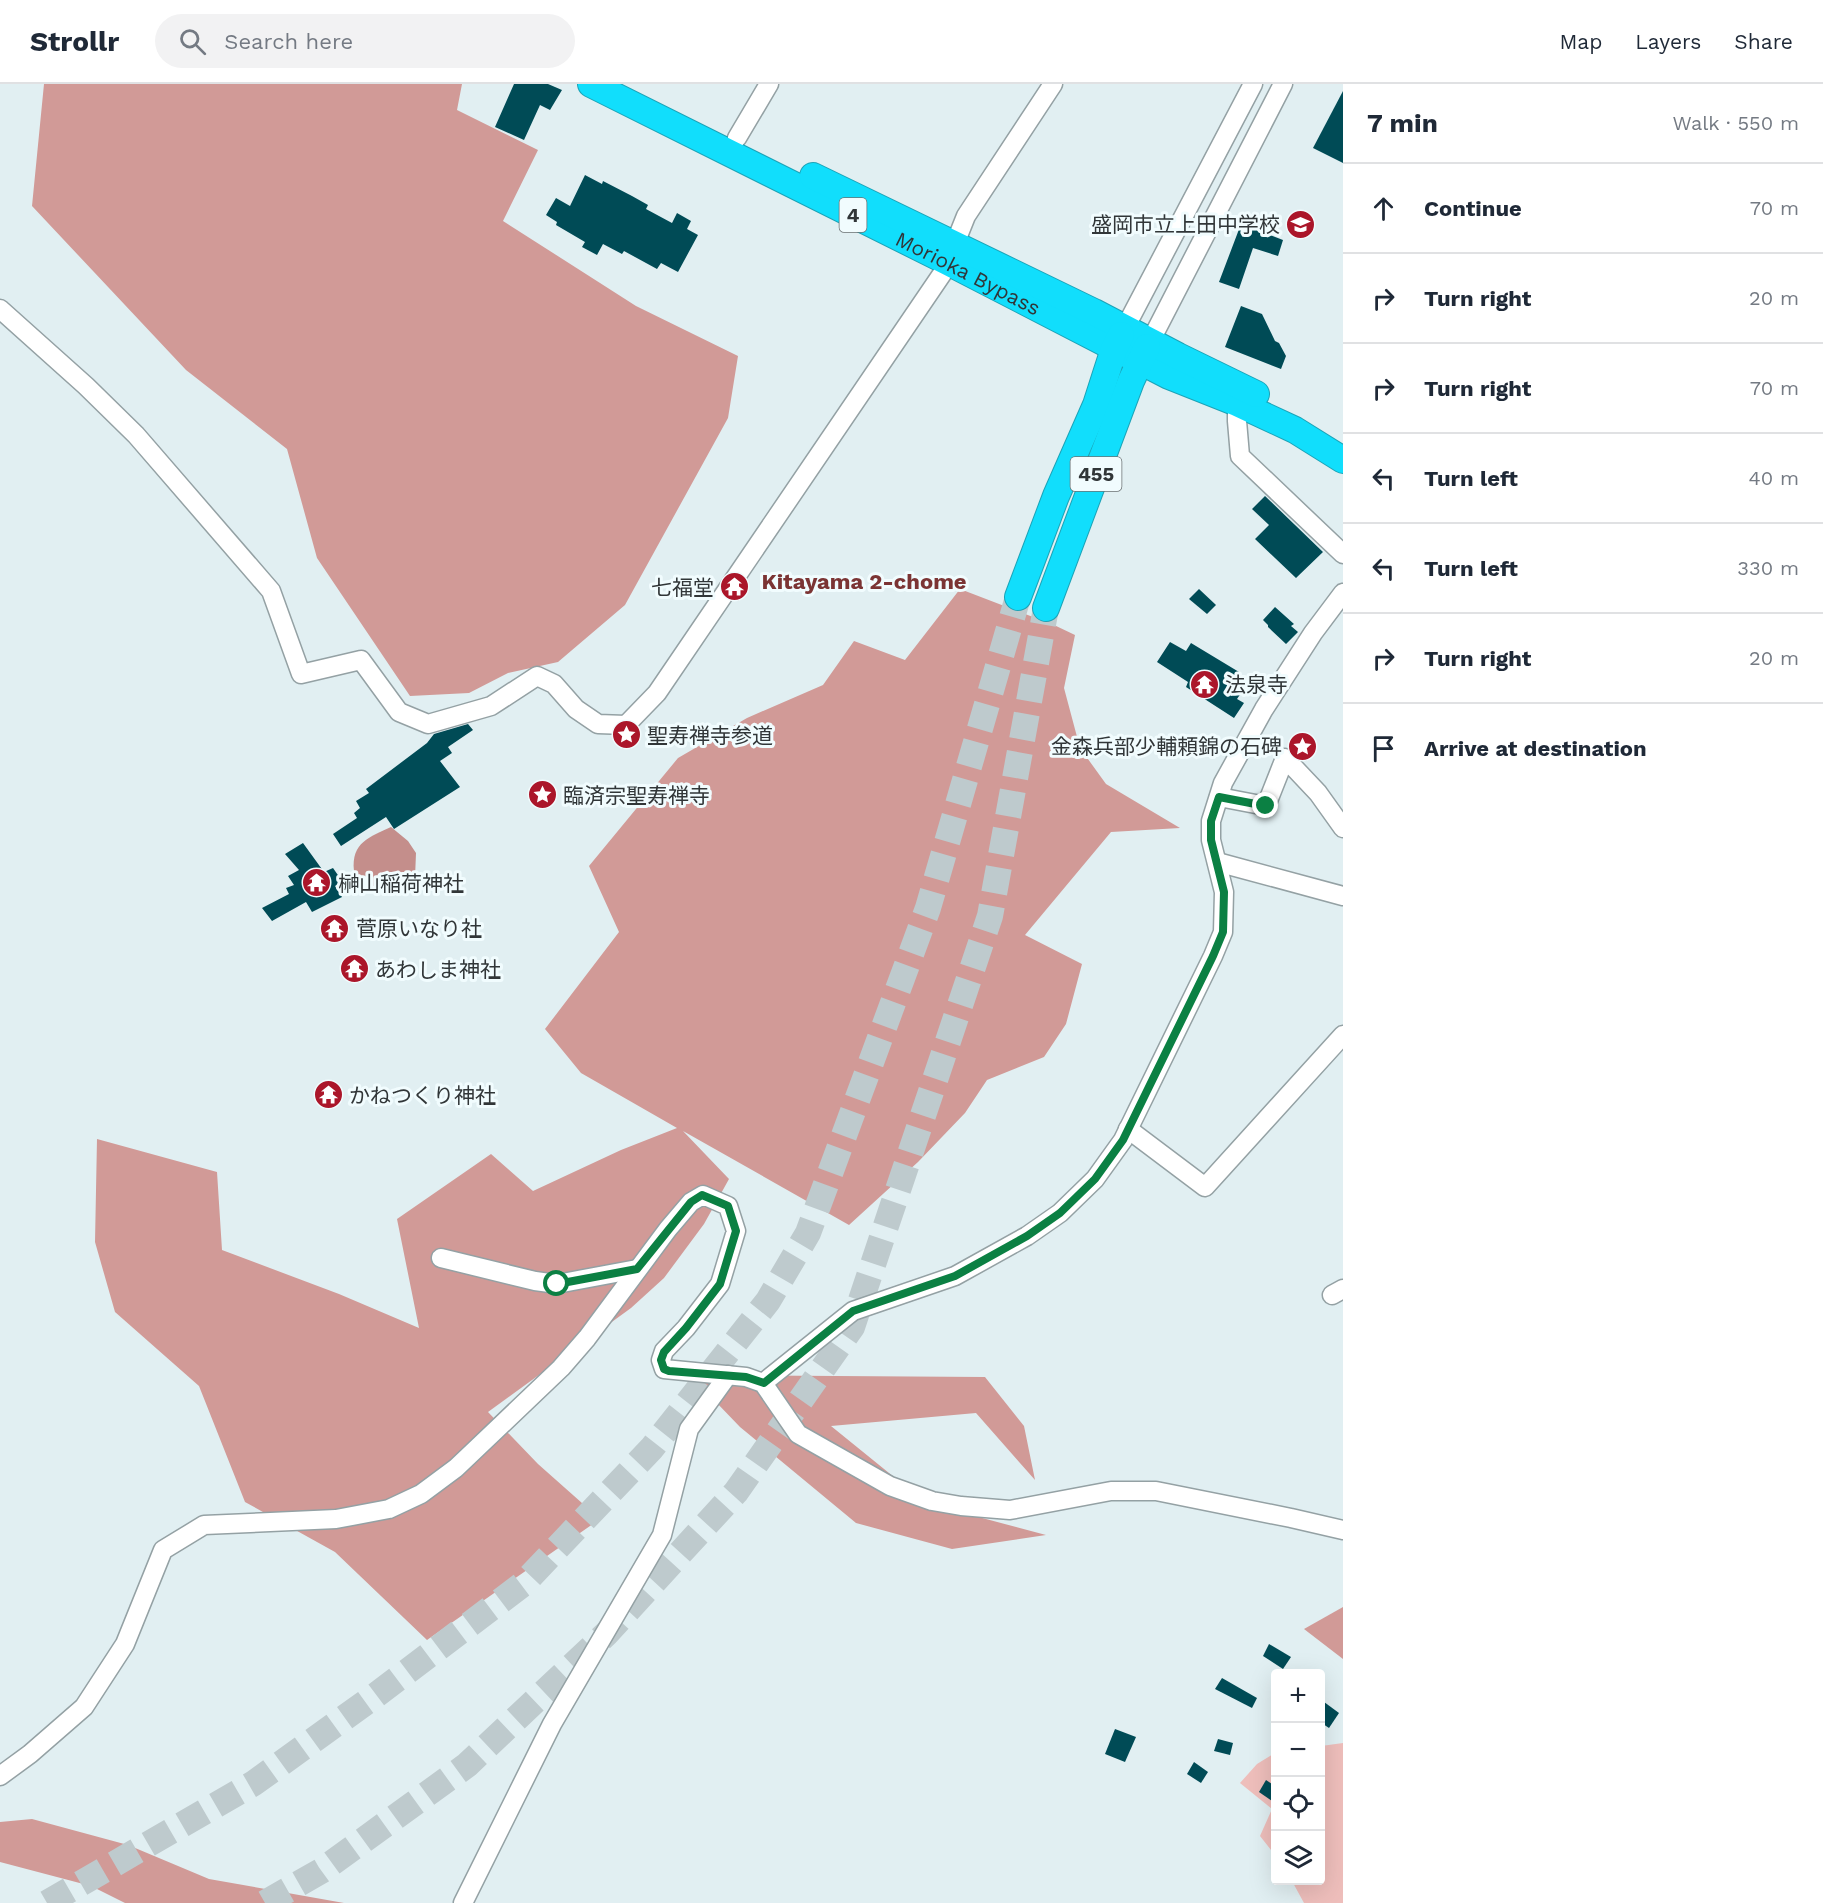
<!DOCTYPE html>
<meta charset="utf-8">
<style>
:root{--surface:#fff;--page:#f2f2f3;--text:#1f2937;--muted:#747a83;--line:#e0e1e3}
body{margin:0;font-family:"Work Sans","Noto Sans JP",sans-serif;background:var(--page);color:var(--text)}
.controls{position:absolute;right:18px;bottom:18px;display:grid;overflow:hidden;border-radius:6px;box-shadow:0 6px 24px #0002}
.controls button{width:54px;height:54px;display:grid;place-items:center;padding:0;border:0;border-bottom:2px solid var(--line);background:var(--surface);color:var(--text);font:30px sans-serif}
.stop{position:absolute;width:18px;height:18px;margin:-14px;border:4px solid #0b8043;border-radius:50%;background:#fff}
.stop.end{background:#0b8043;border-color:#fff;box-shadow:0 2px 6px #0008}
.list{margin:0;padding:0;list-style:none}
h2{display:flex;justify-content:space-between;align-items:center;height:78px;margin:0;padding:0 24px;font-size:26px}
h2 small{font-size:20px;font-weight:400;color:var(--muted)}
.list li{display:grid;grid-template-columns:39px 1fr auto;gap:18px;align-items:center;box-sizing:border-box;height:90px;padding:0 24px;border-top:2px solid var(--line)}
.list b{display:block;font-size:22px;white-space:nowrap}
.list em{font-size:20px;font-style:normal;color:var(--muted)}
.icon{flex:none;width:33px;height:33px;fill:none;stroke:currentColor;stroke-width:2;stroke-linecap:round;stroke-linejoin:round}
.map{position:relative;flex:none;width:1343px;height:1819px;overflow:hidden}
header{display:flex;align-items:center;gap:36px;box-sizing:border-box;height:84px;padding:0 30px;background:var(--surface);border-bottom:2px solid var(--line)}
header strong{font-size:28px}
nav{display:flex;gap:33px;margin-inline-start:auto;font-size:21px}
.search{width:420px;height:54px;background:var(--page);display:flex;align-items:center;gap:15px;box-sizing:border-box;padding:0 21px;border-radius:33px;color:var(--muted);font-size:22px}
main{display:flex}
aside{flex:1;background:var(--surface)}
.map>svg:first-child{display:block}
.green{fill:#eebebb}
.forest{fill:#d19a97}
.water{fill:#c48e8b}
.building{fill:#004b56}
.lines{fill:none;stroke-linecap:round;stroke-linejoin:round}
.highway-tunnel{stroke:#becacd;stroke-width:26;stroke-dasharray:26 13;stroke-linecap:butt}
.minor-casing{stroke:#94a1a4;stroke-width:21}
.highway-casing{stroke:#1ca3b7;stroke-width:28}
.minor{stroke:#fff;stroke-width:18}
.highway{stroke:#11defc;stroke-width:26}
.route{stroke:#0b8043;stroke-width:8}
.labels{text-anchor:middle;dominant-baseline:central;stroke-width:6;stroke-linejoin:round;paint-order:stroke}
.shield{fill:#f1fcfe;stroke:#6b7173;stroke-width:1.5}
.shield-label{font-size:20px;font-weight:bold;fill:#313638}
.poi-label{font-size:21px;fill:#313638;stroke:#f1fcfe;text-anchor:start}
.street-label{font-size:21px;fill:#313638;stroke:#f1fcfe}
.neighbourhood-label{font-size:22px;font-weight:bold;fill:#7b3434;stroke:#f1fcfe}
</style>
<header>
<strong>Strollr</strong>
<div class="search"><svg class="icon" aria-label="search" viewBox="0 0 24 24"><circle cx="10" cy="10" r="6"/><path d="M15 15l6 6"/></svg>Search here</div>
<nav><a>Map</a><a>Layers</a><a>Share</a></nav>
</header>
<main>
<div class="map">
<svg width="1343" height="1819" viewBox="0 0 1343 1819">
<rect width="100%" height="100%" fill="#e1eff2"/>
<g class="green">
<path d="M1343,1659V1819H1304L1292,1797L1320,1796L1321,1662Z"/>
<path d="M1275,1669V1771L1260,1752L1272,1725L1240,1699L1257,1680Z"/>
</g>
<g class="forest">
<path d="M44,0H462L457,26L538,66L503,137L636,222L738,272L728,334L625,521L558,578L508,589L469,609L410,612L317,474L287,365L186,286L32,122Z"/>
<path d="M960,505L1054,541L1075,551L1064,604L1080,664L1106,700L1180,744L1111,748L1025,851L1082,880L1066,940L1044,973L987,996L965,1029L918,1078L849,1141L683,1047L729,1095L704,1140L664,1194L631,1224L488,1328L538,1380L600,1435L427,1556L335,1468L245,1418L199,1302L115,1228L95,1158L97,1055L217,1088L222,1166L339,1210L419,1244L397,1135L491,1070L533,1107L621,1066L677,1044L581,989L545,945L619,848L589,782L678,674L747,634L823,601L854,557L905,576Z"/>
<path d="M690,1291L985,1293L1024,1342L1035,1396L976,1329L831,1342L926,1419L1046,1451L952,1465L856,1439L740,1343Z"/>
<path d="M1343,1523V1575L1304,1545Z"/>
<path d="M32,1735L128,1761L209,1795L344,1819H125L91,1802L0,1778V1738Z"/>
</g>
<path class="water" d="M391,743L408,757L416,769L415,794L419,806L414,808C395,795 382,800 364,810L357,806C358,798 355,794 354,787C351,758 370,753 391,743Z"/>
<g class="building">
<path d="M514,0H548L562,6L550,26L540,21L524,56L495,43Z"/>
<path d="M1343,7V79L1313,64Z"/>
<path d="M585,91L602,100L603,97L632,112L648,121L646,125L672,139L677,129L691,137L687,145L698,151L678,188L661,179L657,185L624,167L622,170L603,160L597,171L582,163L585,158L556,141L557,138L546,131L556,114L570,122Z"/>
<path d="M1241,140L1283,156L1278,172L1253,164L1239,205L1219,198Z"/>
<path d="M1241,222L1262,230L1275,257L1279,259L1286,272L1281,285L1225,263Z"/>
<path d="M1265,412L1323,468L1296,494L1255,455L1269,441L1252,425Z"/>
<path d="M1199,505L1216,521L1207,530L1189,515Z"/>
<path d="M1275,523L1294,540L1291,542L1298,548L1286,560L1268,543V541L1263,536Z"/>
<path d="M1170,558L1186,567L1191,559L1239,588L1237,593L1247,600L1237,615L1244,619L1234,634L1186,603L1188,598L1157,578Z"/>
<path d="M468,640L473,646L448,663L452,669L440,677L460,703L394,745L386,733L341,762L333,750L357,734L354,729L360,724L356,717L369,709L366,705L427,659L434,650Z"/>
<path d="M303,759L324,788L333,784L342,797L335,802L342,813L312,828L306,818L272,837L262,824L289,810L286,804L294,801L288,792L299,786L285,770Z"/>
<path d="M1269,1560L1291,1573L1283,1585L1263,1572Z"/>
<path d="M1222,1594L1257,1614L1252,1624L1215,1605Z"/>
<path d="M1320,1615L1339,1629L1329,1644L1320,1638Z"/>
<path d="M1115,1645L1136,1653L1125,1678L1105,1670Z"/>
<path d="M1218,1655L1233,1659L1230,1671L1214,1667Z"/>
<path d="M1194,1678L1208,1688L1201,1699L1187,1690Z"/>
<path d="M1266,1696L1275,1702V1719L1259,1708Z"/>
</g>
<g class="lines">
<g class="highway-tunnel">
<path d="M47,1819L254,1699L376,1611L523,1500L652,1364L768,1217L808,1149L928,824L1018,513"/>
<path d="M265,1819L321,1787L467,1681L607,1549L736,1408L852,1243L990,832L1046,524"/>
</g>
<defs>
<g id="minor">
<path d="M737,54L769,0"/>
<path d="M0,225L86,302L136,351L271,507L301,590L361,576L399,628L428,640L491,622L537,592L554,600L576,625L598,640L626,641L657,609L944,187L966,132L1053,0"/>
<path d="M1125,244L1253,0"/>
<path d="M1150,258L1283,0"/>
<path d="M1237,319V337L1240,372L1343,470"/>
<path d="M1219,713L1266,722L1285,674L1318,709L1343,744"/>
<path d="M1217,778L1343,812"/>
<path d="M1128,1045L1205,1103L1343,951"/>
<path d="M441,1174L535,1197L557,1200L637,1185"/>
<path d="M1332,1211L1343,1205"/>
<path d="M763,1299L853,1227L955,1192L1027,1152L1060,1129L1095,1095L1123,1056L1213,872L1223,848L1224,808L1211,756V737L1223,699L1264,625L1313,549L1343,509"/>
<path d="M0,1692L30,1670L84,1623L125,1560L163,1466L204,1441L336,1435L389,1425L421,1410L456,1384L561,1284L587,1254L668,1145L691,1118L703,1111L728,1122L736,1147L720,1200L686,1244L664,1267L661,1276L664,1285L746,1293L763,1299L798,1350L890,1402L932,1417L961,1422L1010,1426L1111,1407H1156L1291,1434L1343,1446"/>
<path d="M463,1819L552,1640L662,1451L689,1345L728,1291"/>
</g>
<g id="highway">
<path id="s1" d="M591,0L948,178L1169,292L1237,319L1295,346L1343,376"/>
<path d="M813,92L1094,228L1178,272L1256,310"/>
<path d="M1018,513L1056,412L1096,321L1114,265L1121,251"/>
<path d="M1046,524L1131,297L1147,263"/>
</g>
</defs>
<use href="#minor" class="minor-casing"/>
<use href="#highway" class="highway-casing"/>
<use href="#minor" class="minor"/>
<use href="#highway" class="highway"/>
</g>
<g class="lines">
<path class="route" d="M557,1200L637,1185L691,1118L702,1111L728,1122L736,1147L720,1200L686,1244L664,1268L661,1276L664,1285L669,1287L746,1293L764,1299L853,1227L955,1192L1027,1152L1060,1129L1095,1095L1123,1056L1213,872L1223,848L1224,808L1211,756V737L1219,713L1266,722"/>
</g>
<defs>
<symbol id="school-disc" viewBox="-11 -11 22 22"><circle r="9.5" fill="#ab162a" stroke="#f1fcfe"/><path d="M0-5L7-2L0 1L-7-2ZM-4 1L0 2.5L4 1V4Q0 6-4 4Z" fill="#fff"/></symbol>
<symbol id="temple-disc" viewBox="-11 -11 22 22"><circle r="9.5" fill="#ab162a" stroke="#f1fcfe"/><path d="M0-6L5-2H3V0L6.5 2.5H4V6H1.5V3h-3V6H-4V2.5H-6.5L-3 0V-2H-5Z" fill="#fff"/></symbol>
<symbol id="sight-disc" viewBox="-11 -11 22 22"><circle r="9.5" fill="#ab162a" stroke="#f1fcfe"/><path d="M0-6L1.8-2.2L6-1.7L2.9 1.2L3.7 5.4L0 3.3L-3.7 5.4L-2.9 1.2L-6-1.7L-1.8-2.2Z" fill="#fff"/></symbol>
</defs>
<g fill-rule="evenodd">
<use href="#school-disc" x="1284" y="124" width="33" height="33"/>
<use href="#temple-disc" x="718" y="486" width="33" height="33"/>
<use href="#temple-disc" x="1188" y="584" width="33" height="33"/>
<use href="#sight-disc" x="610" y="634" width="33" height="33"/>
<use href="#sight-disc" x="1286" y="646" width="33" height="33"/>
<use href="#sight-disc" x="526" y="694" width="33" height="33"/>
<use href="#temple-disc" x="300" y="782" width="33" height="33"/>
<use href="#temple-disc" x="318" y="828" width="33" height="33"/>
<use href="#temple-disc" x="338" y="868" width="33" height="33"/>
<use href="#temple-disc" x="312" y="994" width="33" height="33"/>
</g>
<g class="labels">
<g class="shield">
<rect x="839.5" y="114" width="27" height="34" rx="4.5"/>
<rect x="1070.5" y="373" width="51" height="34" rx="4.5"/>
</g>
<g class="shield-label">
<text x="853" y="131">4</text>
<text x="1096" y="390">455</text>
</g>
<g class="poi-label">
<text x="1280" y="140" text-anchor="end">盛岡市立上田中学校</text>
<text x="714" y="503" text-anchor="end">七福堂</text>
<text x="1225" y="600">法泉寺</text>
<text x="647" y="651">聖寿禅寺参道</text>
<text x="1282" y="662" text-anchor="end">金森兵部少輔頼錦の石碑</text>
<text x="563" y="711">臨済宗聖寿禅寺</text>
<text x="338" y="799">榊山稲荷神社</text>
<text x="356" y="844">菅原いなり社</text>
<text x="375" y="885">あわしま神社</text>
<text x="349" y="1011">かねつくり神社</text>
</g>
<g class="street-label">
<text stroke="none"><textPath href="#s1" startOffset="422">Morioka Bypass</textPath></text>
</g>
<g class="neighbourhood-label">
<text x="864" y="497">Kitayama 2-chome</text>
</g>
</g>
</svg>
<div class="controls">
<button>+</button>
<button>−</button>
<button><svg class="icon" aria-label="locate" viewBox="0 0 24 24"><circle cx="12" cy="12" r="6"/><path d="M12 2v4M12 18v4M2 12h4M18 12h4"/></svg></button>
<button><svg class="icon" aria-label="layers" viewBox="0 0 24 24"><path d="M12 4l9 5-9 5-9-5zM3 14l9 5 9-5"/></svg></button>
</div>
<div class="stop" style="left:557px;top:1200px"></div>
<div class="stop end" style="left:1266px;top:722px"></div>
</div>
<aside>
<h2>7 min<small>Walk · 550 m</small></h2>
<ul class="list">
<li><svg class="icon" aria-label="ahead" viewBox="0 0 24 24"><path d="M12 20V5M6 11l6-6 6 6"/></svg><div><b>Continue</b></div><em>70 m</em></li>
<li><svg class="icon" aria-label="right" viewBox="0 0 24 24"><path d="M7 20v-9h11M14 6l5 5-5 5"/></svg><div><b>Turn right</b></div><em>20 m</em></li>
<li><svg class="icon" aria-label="right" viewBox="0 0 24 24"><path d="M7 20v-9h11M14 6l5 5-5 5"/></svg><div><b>Turn right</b></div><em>70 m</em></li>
<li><svg class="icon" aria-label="left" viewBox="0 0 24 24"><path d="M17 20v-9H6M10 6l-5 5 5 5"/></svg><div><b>Turn left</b></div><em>40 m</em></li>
<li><svg class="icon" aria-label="left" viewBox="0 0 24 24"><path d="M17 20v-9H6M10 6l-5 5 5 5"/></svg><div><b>Turn left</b></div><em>330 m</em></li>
<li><svg class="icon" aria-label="right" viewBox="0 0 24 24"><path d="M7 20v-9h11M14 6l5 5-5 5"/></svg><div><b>Turn right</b></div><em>20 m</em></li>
<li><svg class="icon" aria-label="arrive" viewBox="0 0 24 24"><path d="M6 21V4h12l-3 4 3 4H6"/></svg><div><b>Arrive at destination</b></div></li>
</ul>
</aside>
</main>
